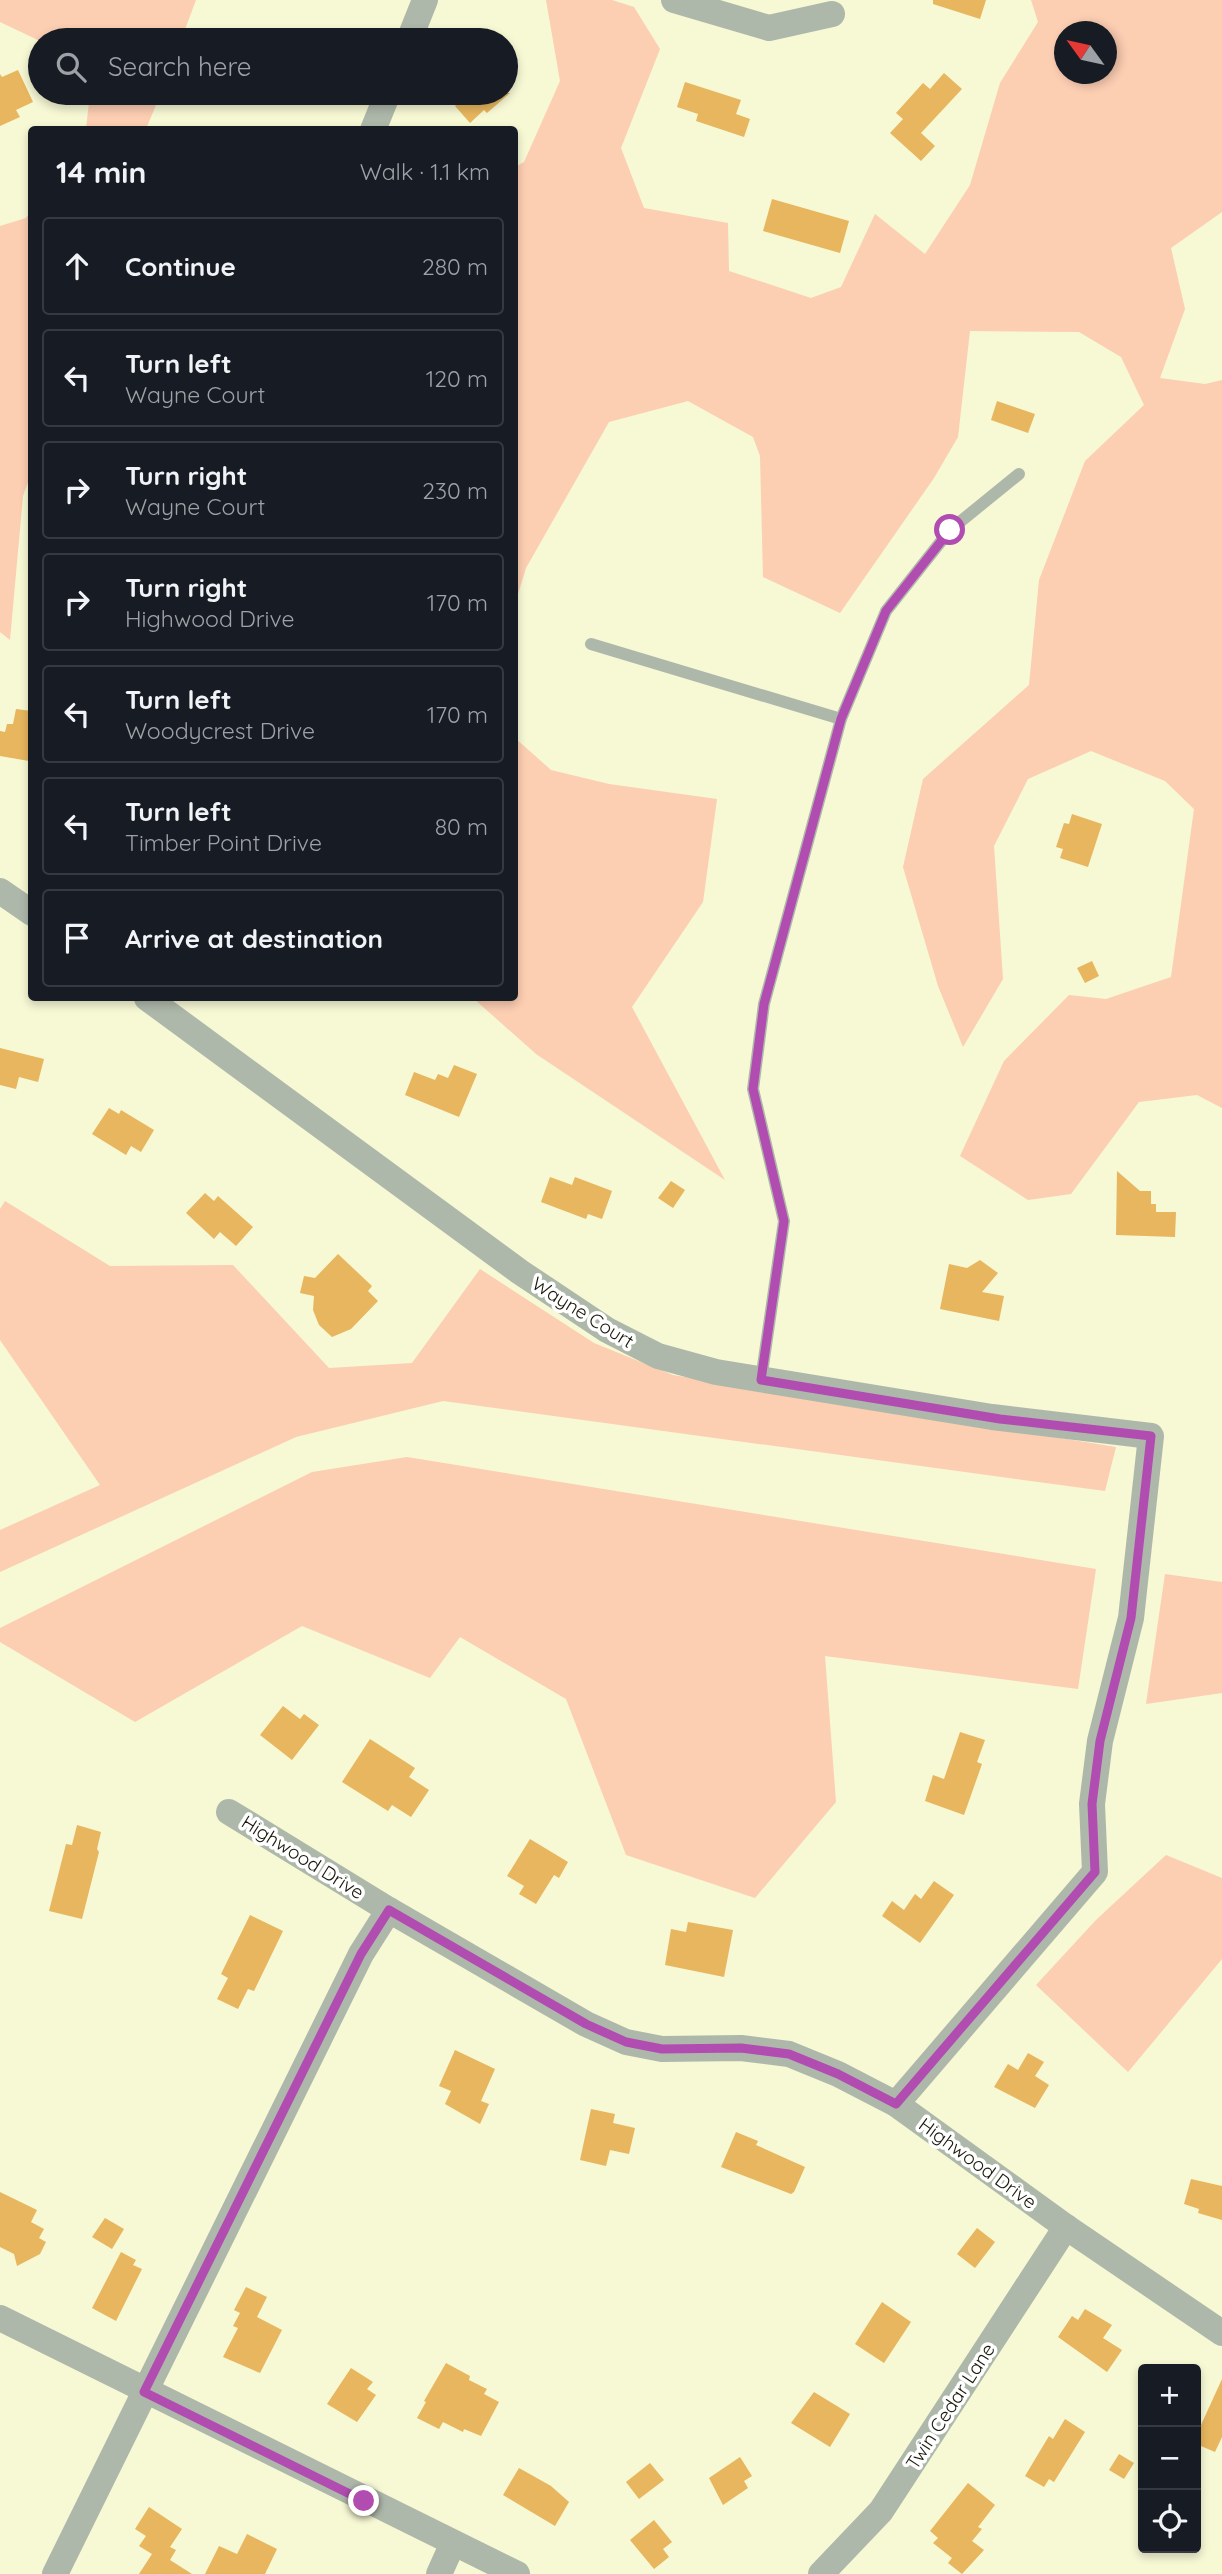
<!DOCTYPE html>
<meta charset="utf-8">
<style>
:root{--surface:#171b24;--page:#20242c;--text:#f1f3f6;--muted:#9ea1a6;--line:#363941}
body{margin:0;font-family:Quicksand,sans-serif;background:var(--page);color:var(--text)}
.controls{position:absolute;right:21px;bottom:21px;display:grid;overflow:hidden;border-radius:7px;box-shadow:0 4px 10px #0003}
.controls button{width:63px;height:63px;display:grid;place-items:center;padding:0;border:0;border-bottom:2px solid var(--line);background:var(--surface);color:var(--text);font:35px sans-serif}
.compass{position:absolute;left:1054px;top:21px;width:63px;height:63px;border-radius:50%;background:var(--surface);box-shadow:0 4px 10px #0003;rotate:303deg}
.stop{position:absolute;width:21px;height:21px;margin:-16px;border:5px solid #b14cb1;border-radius:50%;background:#fff}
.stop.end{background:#b14cb1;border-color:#fff;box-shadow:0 2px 7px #0008}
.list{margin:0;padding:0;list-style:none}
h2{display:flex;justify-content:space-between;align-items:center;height:91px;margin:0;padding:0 28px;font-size:30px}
h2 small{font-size:23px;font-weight:400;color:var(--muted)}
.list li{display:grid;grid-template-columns:46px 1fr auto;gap:21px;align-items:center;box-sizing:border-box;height:98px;margin:0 14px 14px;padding:0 14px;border:2px solid var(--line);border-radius:7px}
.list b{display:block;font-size:26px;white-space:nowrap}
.list p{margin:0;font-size:23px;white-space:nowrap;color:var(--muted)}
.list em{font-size:23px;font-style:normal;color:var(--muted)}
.icon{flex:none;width:38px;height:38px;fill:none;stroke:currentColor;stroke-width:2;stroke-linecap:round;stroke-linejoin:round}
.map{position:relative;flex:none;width:1222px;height:2574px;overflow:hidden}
.search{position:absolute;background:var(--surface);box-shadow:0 4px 10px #0003;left:28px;top:28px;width:490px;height:77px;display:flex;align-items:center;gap:18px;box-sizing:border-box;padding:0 24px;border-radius:38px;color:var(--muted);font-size:26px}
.panel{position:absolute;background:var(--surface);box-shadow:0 4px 10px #0003;left:28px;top:126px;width:490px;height:875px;border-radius:7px}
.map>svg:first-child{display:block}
.green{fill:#fcceb2;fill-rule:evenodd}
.building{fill:#e7b65e}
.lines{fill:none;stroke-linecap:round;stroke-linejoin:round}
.service{stroke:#aeb8aa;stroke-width:12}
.minor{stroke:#aeb8aa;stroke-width:26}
.route{stroke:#b14cb1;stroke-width:9}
.labels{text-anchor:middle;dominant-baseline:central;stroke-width:7;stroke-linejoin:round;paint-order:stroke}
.street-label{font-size:19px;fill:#17170a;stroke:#fff}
</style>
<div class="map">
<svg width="1222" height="2574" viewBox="0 0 1222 2574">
<rect width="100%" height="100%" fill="#f7f8d4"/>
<g class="green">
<path d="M0,0H196L181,40L40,41L0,22Z"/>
<path d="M546,0H612L634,7L660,49L621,148L644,208L728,223L729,271L811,298L841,287L875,214L925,254L970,185L1000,83L1038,22L1031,0H1222V212L1171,248L1185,309L1160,378L1205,384L1222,380V1108L1197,1095L1139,1102L1071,1194L1028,1200L960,1156L1004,1061L1069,995L1106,999L1171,977L1194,809L1165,781L1091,751L1028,779L994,846L1003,979L963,1047L938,986L903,867L923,779L1029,685L1039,580L1085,461L1144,405L1121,357L1079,332L970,331L958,437L934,478L840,613L763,577L760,456L753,437L688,401L609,422L526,568L515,604V167L524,162L560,81ZM1064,32H1106V74H1064Z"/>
<path d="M90,93H161L146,129H86Z"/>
<path d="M31,211V474L23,496L10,640L0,632V226L26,218Z"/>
<path d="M515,738L551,770L609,784L717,799L703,902L632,1007L725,1180L536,1054L473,998H514Z"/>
<path d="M5,1201L110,1266L233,1265L329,1368L412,1363L480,1269L594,1343L673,1375L1116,1447L1105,1491L443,1401L296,1437L0,1572V1530L100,1485L0,1340V1209Z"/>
<path d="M407,1457L1096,1569L1078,1689L825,1656L836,1802L755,1898L626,1855L566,1699L460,1637L430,1678L302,1626L135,1722L0,1642V1628L312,1472Z"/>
<path d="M1165,1574L1222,1582V1693L1146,1704Z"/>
<path d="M1166,1855L1222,1878V1959L1128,2072L1036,1985L1096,1920Z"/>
</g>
<g class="building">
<path d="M933,0H986L980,19L933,4Z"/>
<path d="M18,70L33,102L16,110L20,117L0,126V74L2,77Z"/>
<path d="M944,73L962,89L921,133L935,146L921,161L890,133L903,119L896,113L923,83L930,89Z"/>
<path d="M685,82L741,100L736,114L750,119L744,137L696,121L698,114L677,107Z"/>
<path d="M468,93H510L487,113L484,110L470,123L455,106Z"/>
<path d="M772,199L849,221L840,253L763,231Z"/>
<path d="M997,401L1035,414L1028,433L991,420Z"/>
<path d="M16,709L32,711V758L29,761L0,756V731L5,732L7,724H13Z"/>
<path d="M1072,814L1102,824L1088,867L1060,858L1063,849L1056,847L1064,823L1069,824Z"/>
<path d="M1092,961L1099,976L1085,983L1077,968Z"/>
<path d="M0,1048L44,1059L38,1082L19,1077L16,1089L0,1085Z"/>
<path d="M454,1065L477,1074L459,1117L405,1095L414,1072L435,1080L438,1074L448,1078Z"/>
<path d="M109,1108L119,1114L121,1110L154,1130L141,1152L131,1146L126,1155L92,1134Z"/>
<path d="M1117,1171L1140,1191H1151V1204H1156V1212H1176L1175,1237L1116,1235Z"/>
<path d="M550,1177L572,1185L575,1177L612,1191L602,1219L588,1214L586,1219L541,1202Z"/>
<path d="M671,1181L685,1190L673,1208L658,1198Z"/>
<path d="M205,1193L214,1201L218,1196L253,1227L236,1246L220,1232L214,1239L186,1213Z"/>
<path d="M338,1254L372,1286L368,1291L378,1301L351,1329L332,1337L319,1325L313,1310L314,1296L300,1293L304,1276L315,1278Z"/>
<path d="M980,1260L998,1273L982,1292L1004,1296L999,1321L940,1309L949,1264L967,1268Z"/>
<path d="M283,1706L300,1719L304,1714L319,1725L292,1760L260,1735Z"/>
<path d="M960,1732L985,1740L977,1762L982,1764L964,1815L925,1801L933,1775L944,1779Z"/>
<path d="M370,1739L415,1768L409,1777L429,1790L411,1817L392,1805L388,1811L342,1782Z"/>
<path d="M77,1825L101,1832L97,1849L99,1852L82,1919L49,1911L66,1844L72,1845Z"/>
<path d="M530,1839L568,1862L559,1878L554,1875L536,1904L519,1894L524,1886L507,1876Z"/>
<path d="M934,1881L954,1895L920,1943L882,1916L892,1901L904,1910L915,1894L921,1899Z"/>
<path d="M250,1915L283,1931L254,1991L248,1989L238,2009L217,1999L228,1978L221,1974Z"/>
<path d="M688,1922L733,1930L724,1977L665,1965L671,1929L686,1932Z"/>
<path d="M455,2050L495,2069L481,2101L489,2104L480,2124L445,2104L451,2091L439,2086Z"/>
<path d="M1028,2053L1044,2062L1035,2076L1049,2085L1035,2108L994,2087L1008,2064L1018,2070Z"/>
<path d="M591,2109L615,2114L613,2123L635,2128L629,2154L610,2150L606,2166L580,2160Z"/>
<path d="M736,2132L758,2141L756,2145L805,2167L794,2192L791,2194L721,2167Z"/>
<path d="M1191,2179L1222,2186V2220L1198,2213L1199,2209L1184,2204Z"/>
<path d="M0,2192L37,2210L31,2222L44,2229L39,2238L46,2242L40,2254L17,2266L14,2254L0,2247Z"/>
<path d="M105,2218L124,2229L112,2249L92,2237Z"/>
<path d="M977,2228L995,2242L975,2268L957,2254Z"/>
<path d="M121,2252L136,2260L133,2265L142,2269L116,2321L92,2308Z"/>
<path d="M246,2287L267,2297L257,2317L282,2330L260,2373L223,2357L238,2328L233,2326L240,2313L234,2310Z"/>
<path d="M882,2302L911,2322L884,2363L855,2344Z"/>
<path d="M1085,2309L1112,2325L1103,2338L1122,2350L1107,2372L1058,2337L1072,2316L1078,2320Z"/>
<path d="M446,2363L470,2376L469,2380L487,2389L484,2394L499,2402L481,2436L464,2429L463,2432L443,2422L439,2429L417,2418L426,2402L424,2401Z"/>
<path d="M351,2368L373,2382L367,2389L376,2395L357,2422L327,2404Z"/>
<path d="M1222,2379V2437L1215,2452L1196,2444V2436Z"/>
<path d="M814,2392L850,2414L830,2447L791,2423Z"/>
<path d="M1065,2419L1085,2432L1054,2482L1049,2479L1044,2487L1025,2476L1049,2436L1053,2439Z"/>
<path d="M1119,2454L1134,2463L1124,2479L1109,2470Z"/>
<path d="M740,2457L752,2476L744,2481L748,2488L723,2505L709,2478Z"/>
<path d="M650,2463L664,2480L639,2499L626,2482Z"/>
<path d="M519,2468L551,2486L569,2502L555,2526L503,2495Z"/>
<path d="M968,2483L995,2505L978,2527L982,2529L972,2541L984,2550L962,2574L948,2563L952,2558L933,2543L938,2538L930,2531Z"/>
<path d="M149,2507L182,2529L170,2547L176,2550L170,2560L192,2574H139L152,2554L139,2546L146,2536L135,2529Z"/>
<path d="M654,2520L672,2542L663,2549L669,2557L654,2569L630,2540Z"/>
<path d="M247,2534L277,2549L265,2574H205L219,2546L237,2554Z"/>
</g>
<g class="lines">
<g class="service">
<path d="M591,644L841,719"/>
<path d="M761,1380L784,1221L753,1089L764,1004L841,719L886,611L950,530L1019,474"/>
</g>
<g class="minor">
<path d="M674,0L769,28L832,14"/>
<path d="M409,40L425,0"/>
<path d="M373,130L388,93"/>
<path d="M0,891L32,913"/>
<path d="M147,998L520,1272L607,1330L658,1356L716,1372L992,1417L1151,1436L1131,1618L1100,1741L1092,1804L1095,1872L896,2104"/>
<path d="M229,1812L389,1910L586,2024L626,2042L662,2049L741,2048L789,2054L838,2074L896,2104L1066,2227L1222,2333"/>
<path d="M0,2318L517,2574"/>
<path d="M55,2574L361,1954L389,1910"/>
<path d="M439,2574L453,2543"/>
<path d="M821,2574L881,2511L1066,2227"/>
</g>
</g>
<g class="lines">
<path class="route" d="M364,2501L144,2392L361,1954L389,1910L586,2024L626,2042L662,2049L741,2048L789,2054L838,2074L896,2104L1095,1872L1092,1804L1100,1741L1131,1618L1151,1436L1000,1419L761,1380L784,1221L753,1089L764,1004L841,719L886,611L950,530"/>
</g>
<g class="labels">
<g class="street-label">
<text transform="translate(583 1312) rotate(32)">Wayne Court</text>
<text transform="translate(303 1857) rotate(32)">Highwood Drive</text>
<text transform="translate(978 2163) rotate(36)">Highwood Drive</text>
<text transform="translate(950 2406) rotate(-57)">Twin Cedar Lane</text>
</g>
</g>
</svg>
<div class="controls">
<button>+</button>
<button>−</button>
<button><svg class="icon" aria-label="locate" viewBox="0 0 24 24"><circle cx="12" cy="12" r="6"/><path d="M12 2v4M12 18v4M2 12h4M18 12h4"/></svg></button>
</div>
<svg class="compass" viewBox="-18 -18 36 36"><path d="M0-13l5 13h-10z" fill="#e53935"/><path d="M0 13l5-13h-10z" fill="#9ea1a6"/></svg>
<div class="stop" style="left:950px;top:530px"></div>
<div class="stop end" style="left:364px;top:2501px"></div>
<div class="search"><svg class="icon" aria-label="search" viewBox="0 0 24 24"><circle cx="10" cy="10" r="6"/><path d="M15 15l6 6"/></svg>Search here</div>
<section class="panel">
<h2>14 min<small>Walk · 1.1 km</small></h2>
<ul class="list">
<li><svg class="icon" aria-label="ahead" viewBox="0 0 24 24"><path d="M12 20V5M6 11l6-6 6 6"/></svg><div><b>Continue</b></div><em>280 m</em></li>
<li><svg class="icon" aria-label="left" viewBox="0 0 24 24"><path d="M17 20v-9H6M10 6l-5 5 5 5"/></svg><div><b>Turn left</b><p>Wayne Court</p></div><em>120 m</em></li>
<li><svg class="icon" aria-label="right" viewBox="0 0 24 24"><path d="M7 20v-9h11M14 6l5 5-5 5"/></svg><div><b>Turn right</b><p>Wayne Court</p></div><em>230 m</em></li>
<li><svg class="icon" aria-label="right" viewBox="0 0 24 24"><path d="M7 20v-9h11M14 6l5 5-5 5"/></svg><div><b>Turn right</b><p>Highwood Drive</p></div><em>170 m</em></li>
<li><svg class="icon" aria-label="left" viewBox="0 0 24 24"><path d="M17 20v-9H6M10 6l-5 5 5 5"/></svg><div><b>Turn left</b><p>Woodycrest Drive</p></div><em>170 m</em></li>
<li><svg class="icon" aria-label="left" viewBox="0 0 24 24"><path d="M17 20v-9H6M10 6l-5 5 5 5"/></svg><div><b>Turn left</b><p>Timber Point Drive</p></div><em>80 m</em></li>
<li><svg class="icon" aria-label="arrive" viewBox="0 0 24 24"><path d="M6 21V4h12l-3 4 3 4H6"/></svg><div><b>Arrive at destination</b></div></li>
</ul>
</section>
</div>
